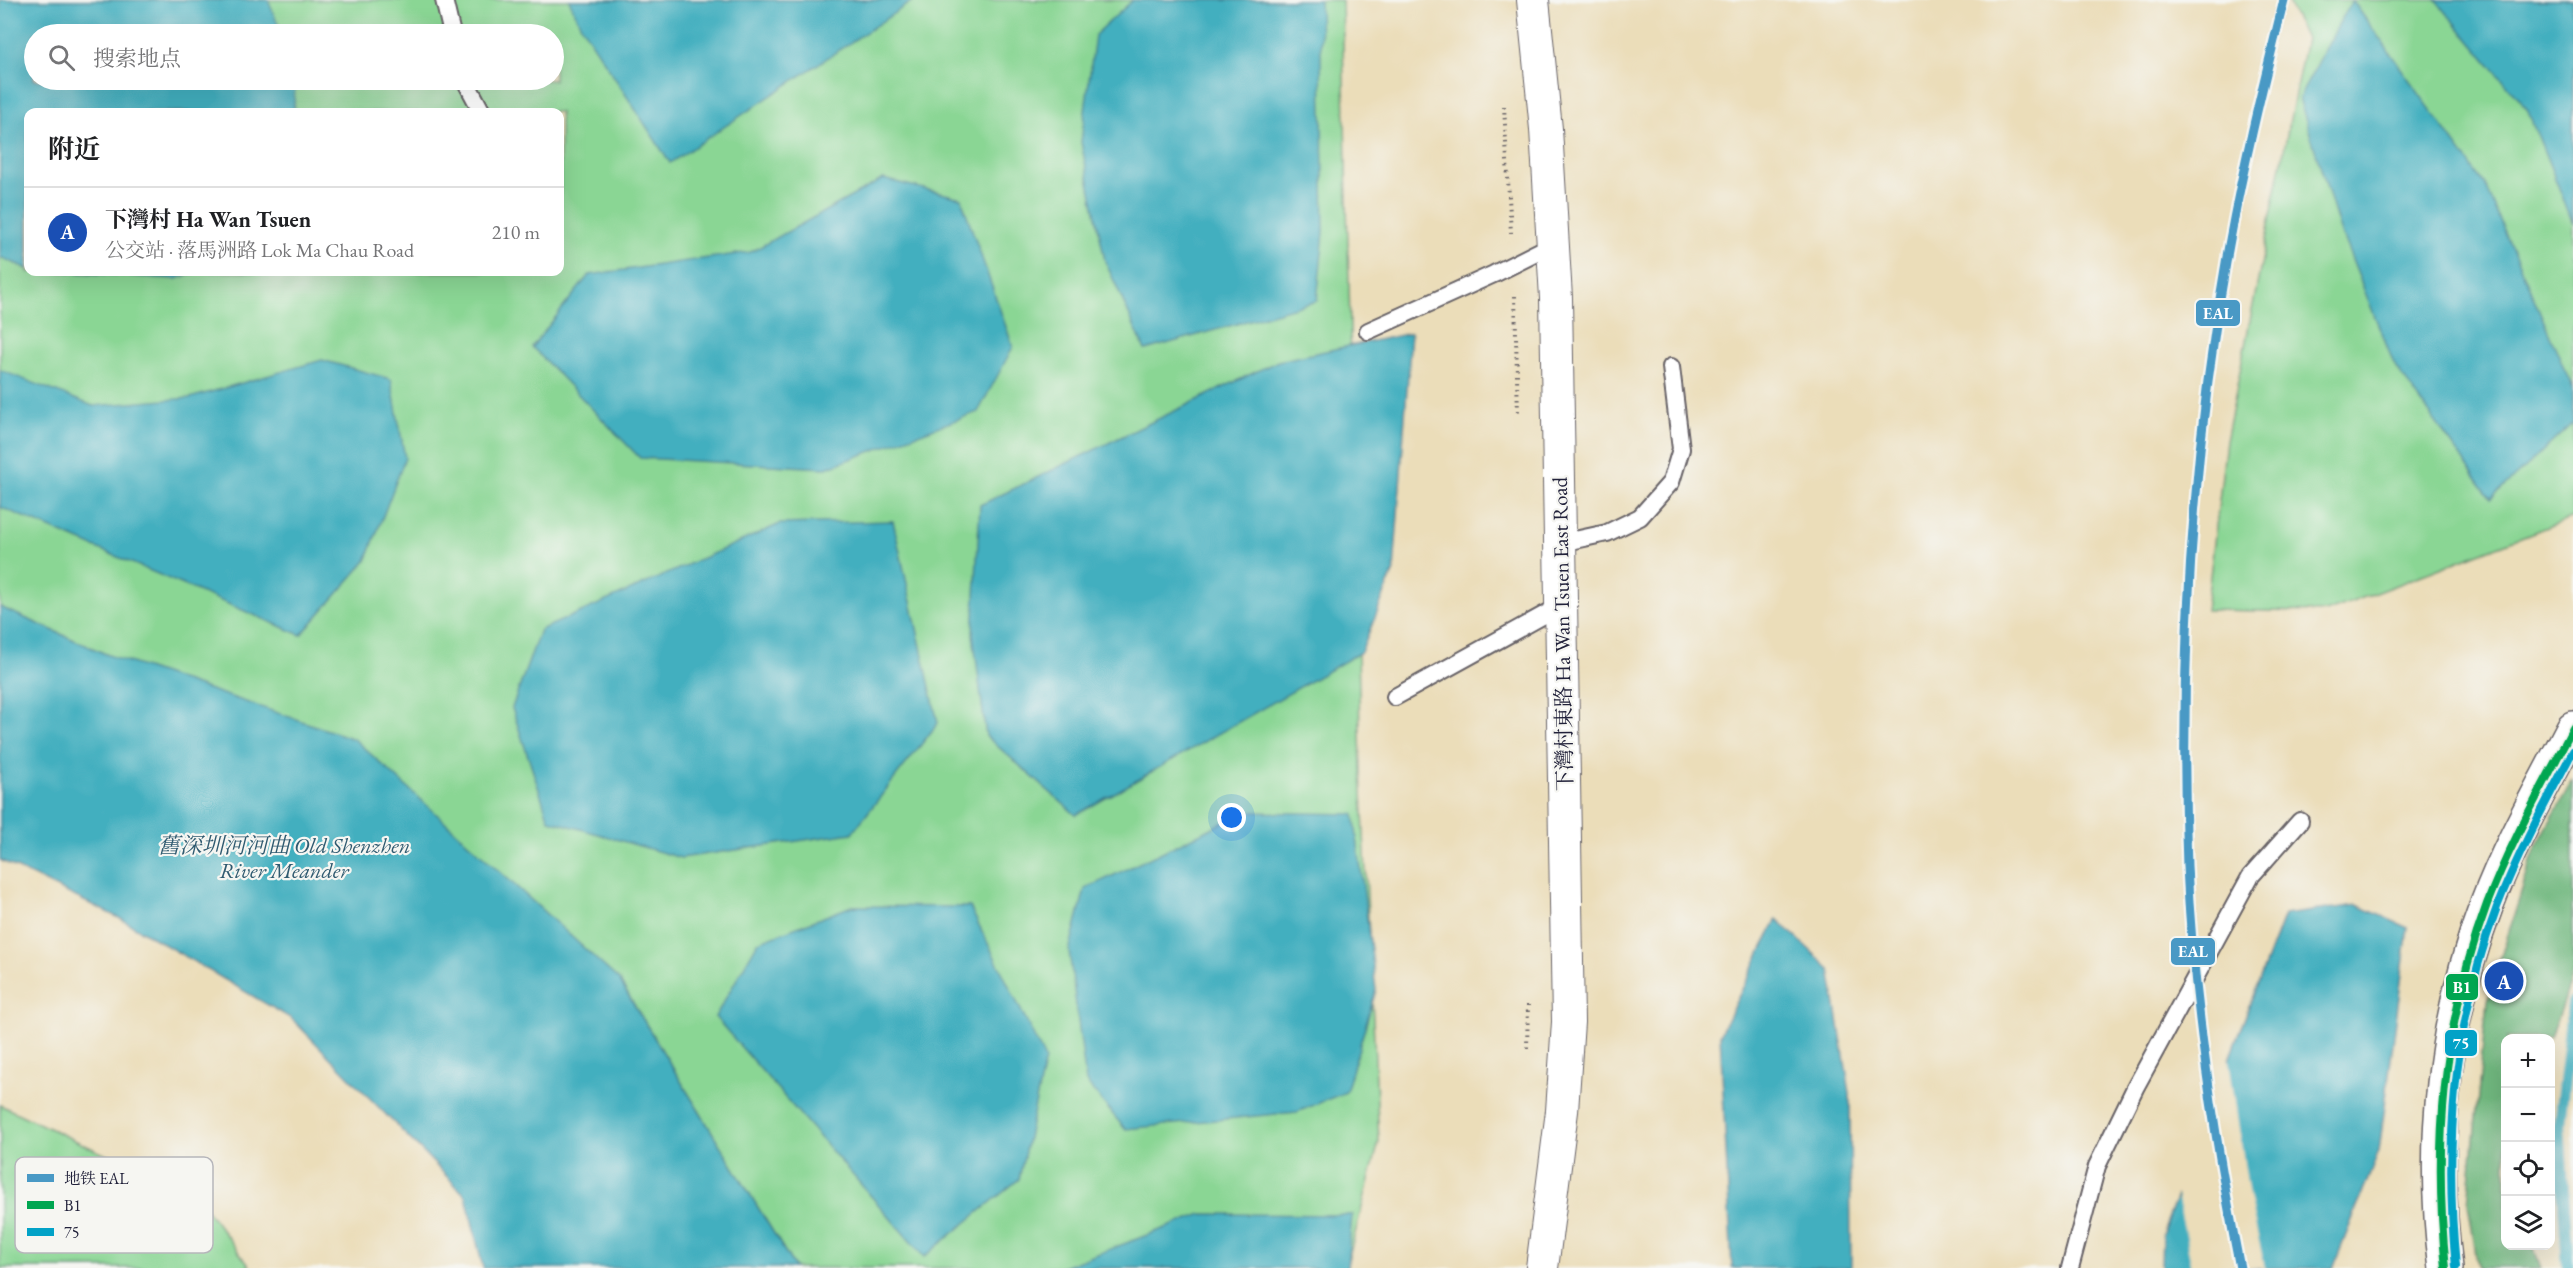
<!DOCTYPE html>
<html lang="zh">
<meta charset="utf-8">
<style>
:root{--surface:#fff;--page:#f2f2f2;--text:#202124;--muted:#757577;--line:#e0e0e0;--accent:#2563eb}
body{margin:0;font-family:"EB Garamond","Noto Serif SC",serif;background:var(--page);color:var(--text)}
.controls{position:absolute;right:18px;bottom:18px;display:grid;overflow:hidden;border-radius:12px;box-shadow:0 6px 24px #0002}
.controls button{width:54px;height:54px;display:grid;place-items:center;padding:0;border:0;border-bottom:2px solid var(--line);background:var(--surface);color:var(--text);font:30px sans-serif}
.you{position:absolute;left:1232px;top:818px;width:21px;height:21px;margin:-15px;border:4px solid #fff;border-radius:50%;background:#1a73e8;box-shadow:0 0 0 9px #1a73e833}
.badge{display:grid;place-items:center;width:39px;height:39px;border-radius:50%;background:var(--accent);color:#fff;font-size:20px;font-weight:700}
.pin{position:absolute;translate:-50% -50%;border:3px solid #fff;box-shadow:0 2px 6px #0006}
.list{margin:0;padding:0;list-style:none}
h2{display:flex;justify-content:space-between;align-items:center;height:78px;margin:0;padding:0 24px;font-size:26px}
h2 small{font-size:20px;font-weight:400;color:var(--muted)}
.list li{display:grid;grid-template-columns:39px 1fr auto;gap:18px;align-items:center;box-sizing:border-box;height:90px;padding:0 24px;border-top:2px solid var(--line)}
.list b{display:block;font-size:22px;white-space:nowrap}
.list p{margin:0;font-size:20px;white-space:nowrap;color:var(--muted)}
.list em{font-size:20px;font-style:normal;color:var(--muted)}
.icon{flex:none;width:33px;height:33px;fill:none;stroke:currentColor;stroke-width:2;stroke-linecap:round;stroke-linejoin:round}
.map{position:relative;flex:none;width:2573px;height:1268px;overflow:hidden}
.search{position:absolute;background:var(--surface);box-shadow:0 6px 24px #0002;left:24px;top:24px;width:540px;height:66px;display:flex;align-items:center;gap:15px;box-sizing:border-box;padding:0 21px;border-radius:33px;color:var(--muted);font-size:22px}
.panel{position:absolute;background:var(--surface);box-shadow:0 6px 24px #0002;left:24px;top:108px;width:540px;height:168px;border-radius:12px}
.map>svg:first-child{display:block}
.green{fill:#8ad694;stroke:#567c68;stroke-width:1.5;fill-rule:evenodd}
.forest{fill:#6fb77e;stroke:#486c5c;stroke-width:1.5}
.water{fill:#42afbf;stroke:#32687d;stroke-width:1.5}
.pier{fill:#ebddb9}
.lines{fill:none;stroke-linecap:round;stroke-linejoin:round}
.stream{stroke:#42afbf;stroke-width:12}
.service-casing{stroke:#686367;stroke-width:20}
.minor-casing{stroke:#686367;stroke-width:34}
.tertiary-casing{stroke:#686367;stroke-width:36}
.path{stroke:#686367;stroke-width:4;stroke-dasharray:1.5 4.5;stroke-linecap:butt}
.service{stroke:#fff;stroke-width:16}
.minor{stroke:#fff;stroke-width:32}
.tertiary{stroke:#fff;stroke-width:33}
.bus-1-casing{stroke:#f6f6f2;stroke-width:12}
.bus-2-casing{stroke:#f6f6f2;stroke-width:12}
.bus-1{stroke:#00a651;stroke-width:8}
.bus-2{stroke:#02a2c7;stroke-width:8}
.metro-1-casing{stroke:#f6f6f2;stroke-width:14}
.metro-1{stroke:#4999c5;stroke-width:9}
.labels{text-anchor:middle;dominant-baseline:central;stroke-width:4.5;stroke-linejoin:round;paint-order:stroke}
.street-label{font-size:21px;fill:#22223b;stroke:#f6f6f2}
.water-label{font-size:22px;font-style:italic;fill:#2f5a70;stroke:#f6f6f2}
.key{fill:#f6f6f2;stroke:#b6b6bb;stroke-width:1.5}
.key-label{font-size:16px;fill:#22223b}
.line-badge{stroke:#f6f6f2;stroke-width:2}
.badge-label{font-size:16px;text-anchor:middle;font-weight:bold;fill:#fff}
</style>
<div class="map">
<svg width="2573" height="1268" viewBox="0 0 2573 1268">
<rect width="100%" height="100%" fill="#f6f6f2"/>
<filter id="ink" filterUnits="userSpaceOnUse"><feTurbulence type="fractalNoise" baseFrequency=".0167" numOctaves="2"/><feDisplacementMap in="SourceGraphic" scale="12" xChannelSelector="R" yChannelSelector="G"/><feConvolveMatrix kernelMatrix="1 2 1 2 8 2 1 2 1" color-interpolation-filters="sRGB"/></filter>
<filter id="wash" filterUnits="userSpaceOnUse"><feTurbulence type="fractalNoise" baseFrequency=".008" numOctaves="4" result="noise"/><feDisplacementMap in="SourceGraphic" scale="24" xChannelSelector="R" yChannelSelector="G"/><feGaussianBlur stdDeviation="1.35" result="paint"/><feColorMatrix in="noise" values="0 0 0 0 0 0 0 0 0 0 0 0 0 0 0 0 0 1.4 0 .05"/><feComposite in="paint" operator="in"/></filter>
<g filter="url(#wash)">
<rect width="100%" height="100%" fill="#ebddb9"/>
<g class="green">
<path d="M0,0H1342L1361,771L1379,1142L1346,1268H795L619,980L108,655L0,607ZM34,34H554V80H34ZM28,112H560V272H28Z"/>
<path d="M2287,0H2573V517L2326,612L2206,610L2226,441L2306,39Z"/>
<path d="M0,1105L155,1178L207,1210L251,1268H0Z"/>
</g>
<path class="forest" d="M2573,779V973L2550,1038H2506V1246H2533L2541,1268H2478L2468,1203L2487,1001L2535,849Z"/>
<g class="water">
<path d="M0,0H268L282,34H34V80H295L294,112H28V269L0,257Z"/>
<path d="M569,0H914L670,163L581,26Z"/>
<path d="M1133,0H1320L1324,232L1317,301L1145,350L1105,261L1081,142L1095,35Z"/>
<path d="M2352,0L2484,184L2573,388V423L2491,499L2394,364L2340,230L2299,98Z"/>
<path d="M2436,0H2573V223L2527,109Z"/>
<path d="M883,179L961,198L1013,347L978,412L826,468L640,458L532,347L589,275L751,252Z"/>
<path d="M68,272H197L176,279Z"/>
<path d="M1411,333L1394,570L1361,652L1076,815L986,736L973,634L980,505L1278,361Z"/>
<path d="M322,360L391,379L405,458L366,561L301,635L0,507V370L93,406L190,398Z"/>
<path d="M893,521L938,723L852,833L681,858L549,820L512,708L540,630L780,524Z"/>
<path d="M0,607L108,655L354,739L619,980L795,1268H483L466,1196L292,1019L121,919L0,860Z"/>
<path d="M1245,812L1354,814L1376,990L1346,1092L1297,1112L1125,1129L1086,1082L1069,951L1085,889Z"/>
<path d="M2357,905L2408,928L2379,1151L2333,1268H2161L2162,1235L2284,915Z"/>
<path d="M852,906L970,907L1045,1059L1019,1179L924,1257L715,1017L758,942Z"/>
<path d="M1777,919L1830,969L1850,1093L1851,1268H1732L1720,1034Z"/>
<path d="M1202,1214L1352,1215L1347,1268H1061Z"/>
</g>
<path class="pier" d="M2228,1054L2249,1196L2265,1268H2192L2176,1190Z"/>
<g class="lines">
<path class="stream" d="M2568,1268L2559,1125L2573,1003"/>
</g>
</g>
<g filter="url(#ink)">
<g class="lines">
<defs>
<g id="service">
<path d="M444,0L452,34"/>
<path d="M465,80L482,112"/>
<path d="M1368,331L1494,274L1554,244"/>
<path d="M1561,543L1607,533L1640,517L1671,482L1681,449L1671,367"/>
<path d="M1395,697L1562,605"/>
<path d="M2070,1268L2097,1166L2135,1088L2250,877L2300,821"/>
</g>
<path id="minor" d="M1533,0L1546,129L1556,298L1568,1022L1562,1111L1542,1268"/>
<path id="tertiary" d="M2446,1268C2430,1146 2443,1020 2487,904C2510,843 2543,786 2573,728"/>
</defs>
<use href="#service" class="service-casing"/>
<use href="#minor" class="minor-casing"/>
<use href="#tertiary" class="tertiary-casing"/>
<g class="path">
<path d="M1504,106L1511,233"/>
<path d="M1515,296L1518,415"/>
<path d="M1527,1048L1528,1005"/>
</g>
<use href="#service" class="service"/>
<use href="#minor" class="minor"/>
<use href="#tertiary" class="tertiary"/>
<defs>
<path id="bus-1" d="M2446,1268C2433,1144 2443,1022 2487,904C2510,843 2543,786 2573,728"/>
<path id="bus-2" d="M2456,1267C2444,1144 2453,1023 2497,907C2518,853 2546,802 2573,751"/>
</defs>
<use href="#bus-1" class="bus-1-casing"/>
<use href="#bus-2" class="bus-2-casing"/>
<use href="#bus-1" class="bus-1"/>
<use href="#bus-2" class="bus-2"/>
<defs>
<path id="metro-1" d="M2240,1268C2214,1136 2193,1001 2187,866C2179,658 2192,450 2229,245C2244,162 2264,81 2284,0"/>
</defs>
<use href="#metro-1" class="metro-1-casing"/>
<use href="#metro-1" class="metro-1"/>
</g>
</g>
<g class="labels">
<g class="street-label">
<text transform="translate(1562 634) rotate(-91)">下灣村東路 Ha Wan Tsuen East Road</text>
</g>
<g class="water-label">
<text x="284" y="845">舊深圳河河曲 Old Shenzhen<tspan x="284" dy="25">River Meander</tspan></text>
</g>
</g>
<rect x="15" y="1157" width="198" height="96" rx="9" class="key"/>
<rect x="27" y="1174" width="27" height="8" fill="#4999c5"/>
<rect x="27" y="1201" width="27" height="8" fill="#00a651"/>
<rect x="27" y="1228" width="27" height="8" fill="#02a2c7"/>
<g class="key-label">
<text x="64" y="1184">地铁 EAL</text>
<text x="64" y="1211">B1</text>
<text x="64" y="1238">75</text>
</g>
<g class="line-badge">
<rect x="2195" y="299" width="46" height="28" rx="6" fill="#4999c5"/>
<rect x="2170" y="937" width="46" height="29" rx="6" fill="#4999c5"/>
<rect x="2445" y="973" width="34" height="28" rx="6" fill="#00a651"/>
<rect x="2444" y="1029" width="34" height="28" rx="6" fill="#02a2c7"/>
</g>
<g class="badge-label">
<text x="2218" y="319">EAL</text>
<text x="2193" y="957">EAL</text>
<text x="2462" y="993">B1</text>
<text x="2461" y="1049">75</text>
</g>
</svg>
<div class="controls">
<button>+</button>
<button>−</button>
<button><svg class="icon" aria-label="locate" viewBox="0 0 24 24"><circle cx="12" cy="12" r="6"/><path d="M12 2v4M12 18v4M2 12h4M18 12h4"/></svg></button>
<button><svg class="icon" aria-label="layers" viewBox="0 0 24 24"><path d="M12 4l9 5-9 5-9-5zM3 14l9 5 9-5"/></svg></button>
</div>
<div class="you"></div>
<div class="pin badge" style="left:2504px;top:981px;background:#1a4fb4">A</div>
<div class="search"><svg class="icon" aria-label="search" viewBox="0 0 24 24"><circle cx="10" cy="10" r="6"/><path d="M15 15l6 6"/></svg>搜索地点</div>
<section class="panel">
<h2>附近<small></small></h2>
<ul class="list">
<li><span class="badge" style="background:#1a4fb4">A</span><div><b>下灣村 Ha Wan Tsuen</b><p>公交站 · 落馬洲路 Lok Ma Chau Road</p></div><em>210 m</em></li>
</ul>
</section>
</div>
